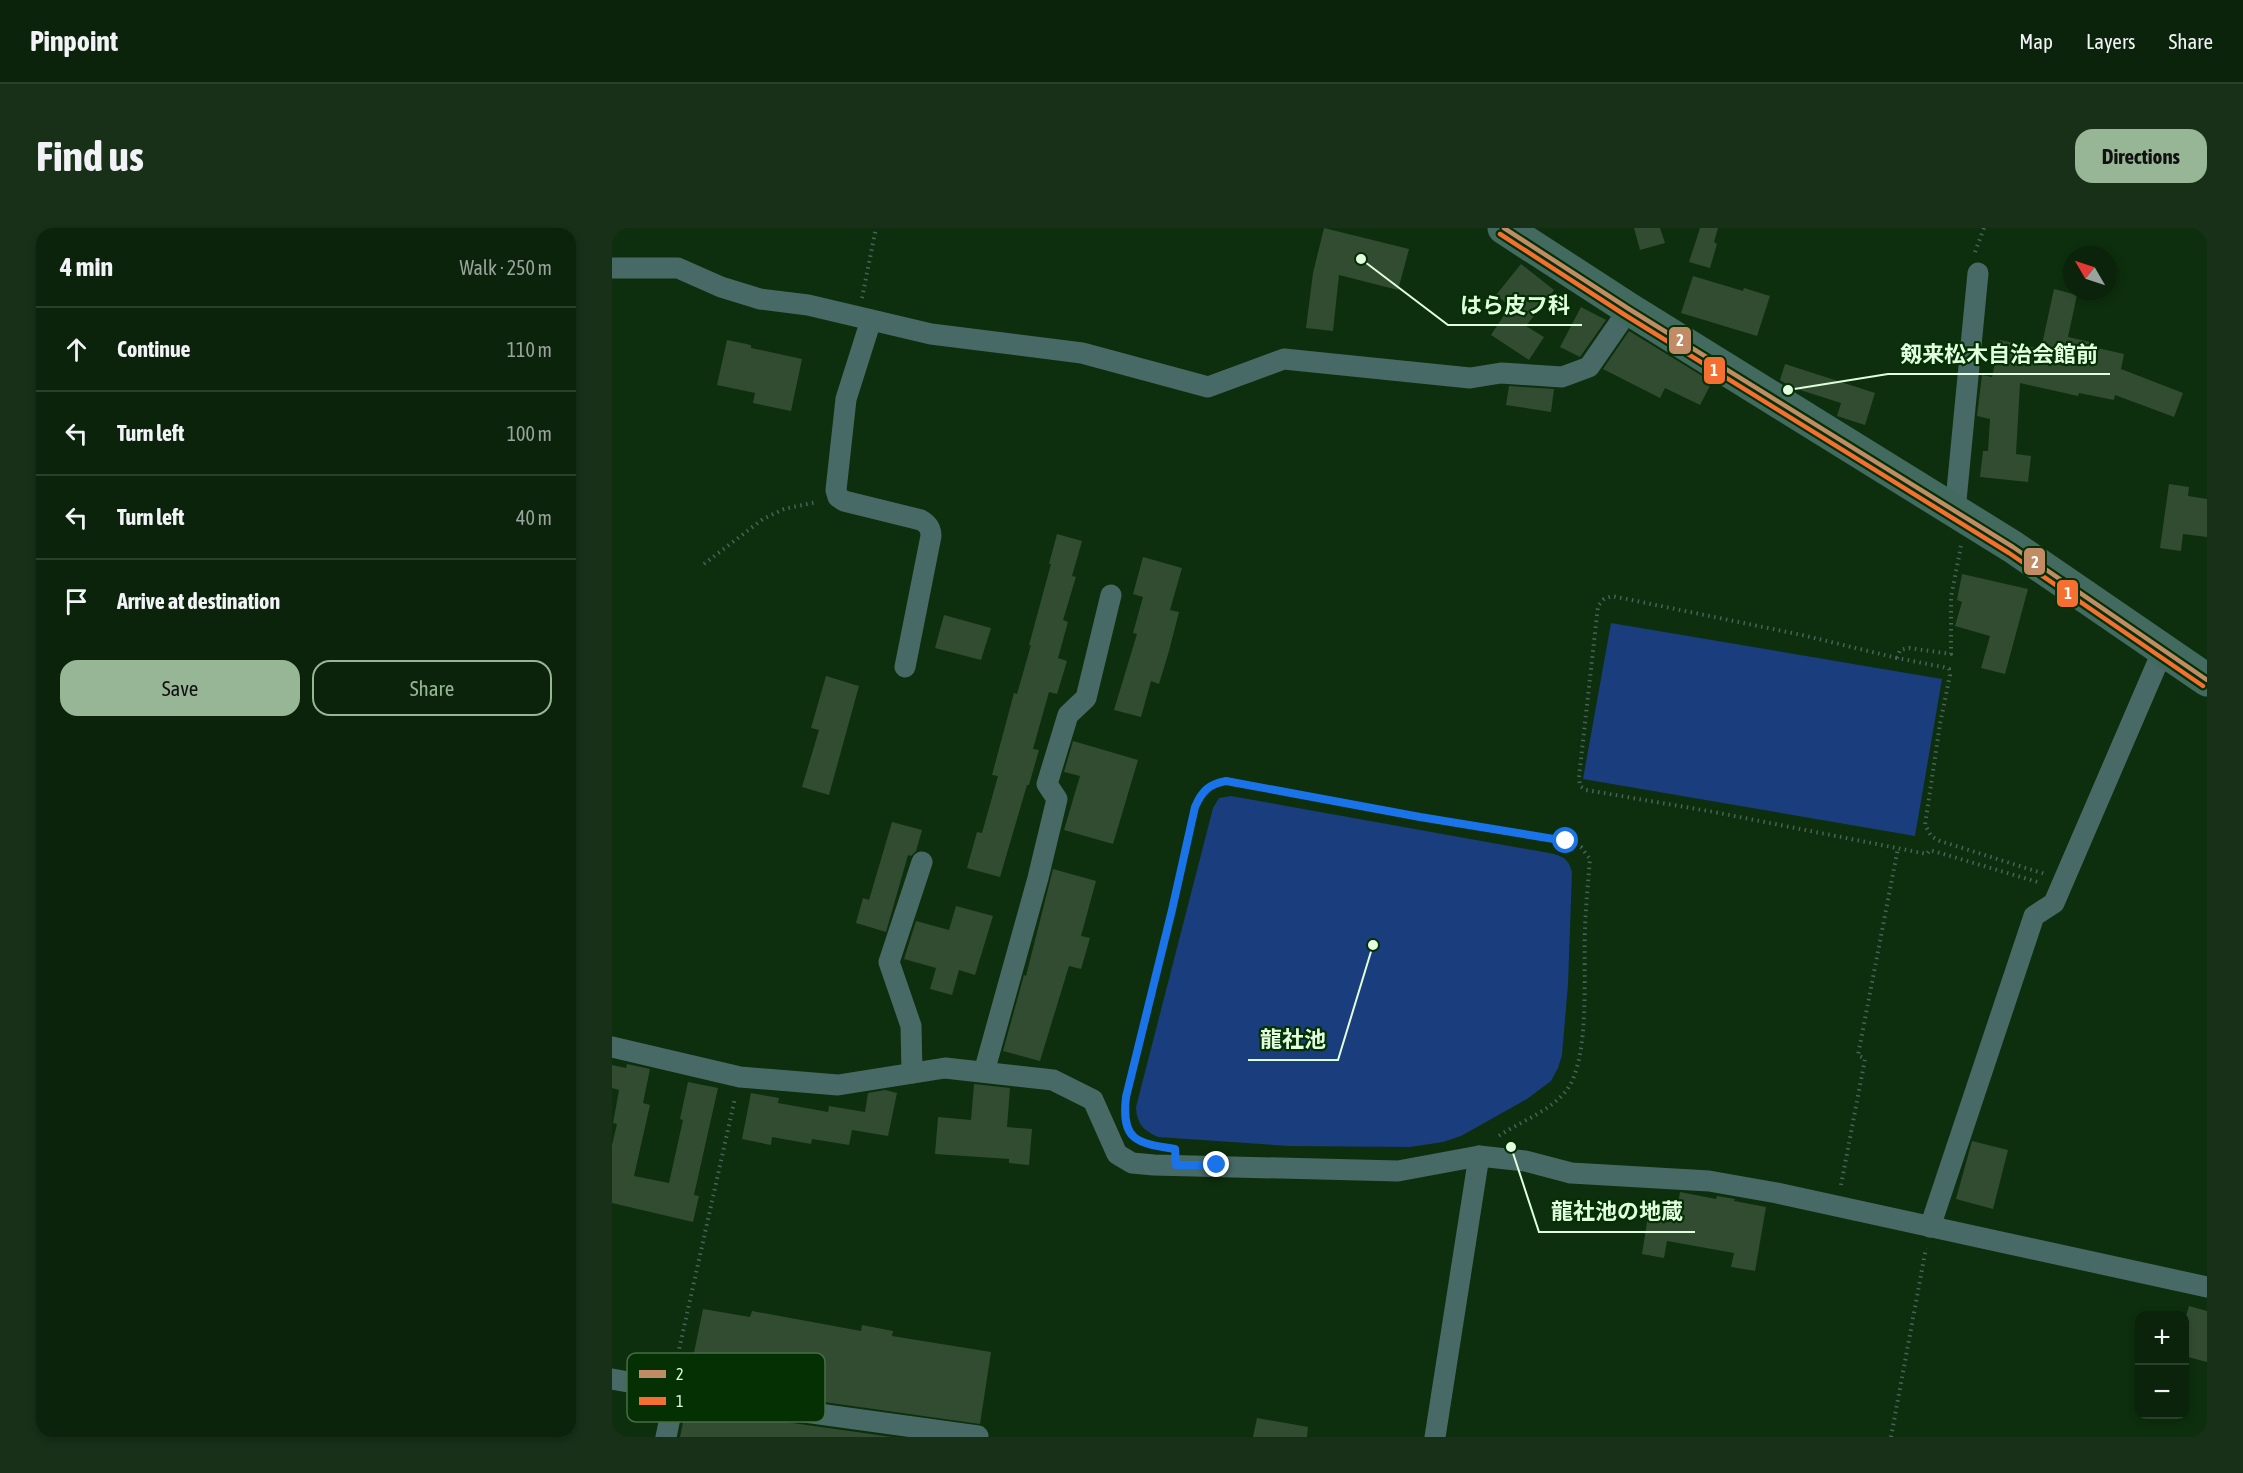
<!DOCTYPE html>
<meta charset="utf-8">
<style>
:root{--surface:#0a230a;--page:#182f18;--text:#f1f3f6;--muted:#99a49c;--line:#2a402b;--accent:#97b695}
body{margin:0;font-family:"Asap Condensed","Noto Sans JP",sans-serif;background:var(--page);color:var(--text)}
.controls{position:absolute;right:18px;bottom:18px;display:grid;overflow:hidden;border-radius:12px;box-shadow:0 3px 9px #0003}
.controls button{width:54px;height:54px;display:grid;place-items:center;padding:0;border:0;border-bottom:2px solid var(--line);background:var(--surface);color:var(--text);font:30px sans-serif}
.compass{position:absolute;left:1451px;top:18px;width:54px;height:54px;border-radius:50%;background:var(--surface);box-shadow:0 3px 9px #0003;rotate:309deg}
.stop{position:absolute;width:18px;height:18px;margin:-14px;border:4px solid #1a73e8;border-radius:50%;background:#fff}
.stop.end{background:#1a73e8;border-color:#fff;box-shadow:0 2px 6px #0008}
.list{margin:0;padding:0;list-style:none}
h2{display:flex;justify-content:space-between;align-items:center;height:78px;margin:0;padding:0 24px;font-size:26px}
h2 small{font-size:20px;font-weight:400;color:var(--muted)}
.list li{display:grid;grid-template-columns:39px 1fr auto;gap:18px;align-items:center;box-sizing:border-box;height:84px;padding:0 24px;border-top:2px solid var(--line)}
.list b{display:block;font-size:22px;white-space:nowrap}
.list em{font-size:20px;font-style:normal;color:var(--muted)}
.actions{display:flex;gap:12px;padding:18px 24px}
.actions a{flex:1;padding:14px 0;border:2px solid var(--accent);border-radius:18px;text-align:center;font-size:21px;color:var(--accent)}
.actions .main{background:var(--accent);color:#111}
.icon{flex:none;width:33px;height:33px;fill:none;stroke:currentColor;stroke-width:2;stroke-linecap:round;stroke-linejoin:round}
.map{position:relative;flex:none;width:1595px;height:1209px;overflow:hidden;border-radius:18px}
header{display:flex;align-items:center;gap:36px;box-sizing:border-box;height:84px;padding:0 30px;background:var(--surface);border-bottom:2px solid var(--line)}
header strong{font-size:28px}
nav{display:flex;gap:33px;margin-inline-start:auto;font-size:21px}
.intro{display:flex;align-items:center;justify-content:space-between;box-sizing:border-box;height:144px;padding:0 36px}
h1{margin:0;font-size:42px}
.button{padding:15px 27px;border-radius:18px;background:var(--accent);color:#111;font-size:21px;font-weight:700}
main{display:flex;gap:36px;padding:0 36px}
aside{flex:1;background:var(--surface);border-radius:18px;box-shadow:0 3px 9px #0003}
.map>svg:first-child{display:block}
.water{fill:#1a3d7e}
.building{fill:#324c31}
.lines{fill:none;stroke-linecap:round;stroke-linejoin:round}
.path{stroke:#48645a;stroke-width:4;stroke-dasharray:1.5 4.5;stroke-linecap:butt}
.street{stroke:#486a66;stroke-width:21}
.primary{stroke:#436a5f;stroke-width:33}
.bus-1-casing{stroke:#043004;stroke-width:9}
.bus-2-casing{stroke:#043004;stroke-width:9}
.bus-1{stroke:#c18c65;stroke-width:4.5}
.bus-2{stroke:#f46f30;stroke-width:4.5}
.route{stroke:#1a73e8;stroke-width:8}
.key{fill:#043004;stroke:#466e45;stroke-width:1.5}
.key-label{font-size:16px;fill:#e1ffde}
.leader{fill:none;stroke:#e1ffde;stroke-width:2}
.callout-dot{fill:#e1ffde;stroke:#043004;stroke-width:2}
.callout-label{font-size:22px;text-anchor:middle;font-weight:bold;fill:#e1ffde;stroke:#043004;stroke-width:4.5;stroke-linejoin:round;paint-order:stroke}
.line-badge{stroke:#043004;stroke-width:2}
.badge-label{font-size:16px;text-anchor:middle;font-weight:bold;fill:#fff}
</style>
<header>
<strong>Pinpoint</strong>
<nav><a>Map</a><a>Layers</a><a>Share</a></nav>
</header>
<div class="intro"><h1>Find us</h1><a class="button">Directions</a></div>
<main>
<aside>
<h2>4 min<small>Walk · 250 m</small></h2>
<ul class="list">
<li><svg class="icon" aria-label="ahead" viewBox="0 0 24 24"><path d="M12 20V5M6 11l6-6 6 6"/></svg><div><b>Continue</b></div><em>110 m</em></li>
<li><svg class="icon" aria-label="left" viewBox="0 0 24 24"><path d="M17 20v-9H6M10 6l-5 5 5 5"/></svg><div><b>Turn left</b></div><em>100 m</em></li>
<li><svg class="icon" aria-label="left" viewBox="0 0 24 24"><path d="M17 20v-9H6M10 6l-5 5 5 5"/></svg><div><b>Turn left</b></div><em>40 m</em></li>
<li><svg class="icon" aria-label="arrive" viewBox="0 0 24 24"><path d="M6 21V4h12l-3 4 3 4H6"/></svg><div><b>Arrive at destination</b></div></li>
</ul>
<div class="actions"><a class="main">Save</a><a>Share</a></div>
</aside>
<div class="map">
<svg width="1595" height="1209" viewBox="0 0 1595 1209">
<rect width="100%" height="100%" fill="#0d2f0d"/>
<g class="water">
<path d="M999,395L1330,451L1303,608L971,551Z"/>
<path d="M619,568L937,625C951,628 956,630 960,644L956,756L950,827L946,840L939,853L915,871L849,908L831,914L798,919L677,918L546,909C531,902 525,896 524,879L592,615L601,580L607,570Z"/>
</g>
<g class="building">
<path d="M712,0L797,21L786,62L727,47L721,103L694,100L701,45Z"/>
<path d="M1022,0H1048L1053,15L1028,22Z"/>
<path d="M1088,0H1106L1102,14L1105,16L1098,40L1077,34Z"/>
<path d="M909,36L942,62L914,98L932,109L917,132L879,107L898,78L884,67Z"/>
<path d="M1081,48L1131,63L1132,60L1158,68L1145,108L1069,85Z"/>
<path d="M1442,61L1465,67L1456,109L1478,114L1477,118L1512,126L1509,141L1571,165L1562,189L1503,167L1502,172L1467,165L1466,168L1408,155L1404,226L1419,228L1416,254L1368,249L1371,223H1376L1378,191L1365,188L1370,147L1380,149L1388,112L1429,121Z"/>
<path d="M969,79L994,92L968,129L948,119Z"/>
<path d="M1017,103L1100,154L1088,177L1053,160L1048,170L991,141Z"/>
<path d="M115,112L139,117V120L190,131L179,183L141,175L143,165L105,157Z"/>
<path d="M1173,136L1263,165L1253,197L1225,188L1229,175L1179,159L1168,152Z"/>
<path d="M897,158L942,161L939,184L894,177Z"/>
<path d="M1557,256L1577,259L1576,268L1595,271V309L1571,306L1569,323L1548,320Z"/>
<path d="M445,306L470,313L460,348L464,349L451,392L456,394L446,430L455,433L445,466L437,464L421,521L427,522L417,557H415L388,649L355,640L365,604L370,605L386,548L380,547L402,465L405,466L419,417H417L439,336H437Z"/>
<path d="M531,329L570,340L558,382L567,384L557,423L547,456L539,453L529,489L502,482L525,406L521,405L531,369L521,366Z"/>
<path d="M1350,346L1416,361L1393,446L1369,440L1378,408L1343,398L1350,374L1345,372Z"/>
<path d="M332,387L379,400L369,432L323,420Z"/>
<path d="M214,448L247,458L217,567L190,559L207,502L199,500Z"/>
<path d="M461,513L526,532L501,616L452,602L468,548L452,544Z"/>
<path d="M280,594L310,602L304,623L299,628L296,627L274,704L244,695L251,670L257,672Z"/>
<path d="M441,641L484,653L469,708L478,710L469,741L457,738L428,833L391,823L412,747L414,748Z"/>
<path d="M344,678L381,688L363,747L347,742L340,767L318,761L324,740L292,731L304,693L337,702Z"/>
<path d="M15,836L38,841L31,875L38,877L22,948L57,955L71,892L68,891L76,854L106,860L82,967L87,968L81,994L0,975V917L5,896L1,895L7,862L0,860V837L14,840Z"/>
<path d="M362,856L398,860L395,899L420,901L417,937L397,935V931L323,926L326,889L359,892Z"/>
<path d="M273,862L285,865L276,908L240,902L237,917L200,911L199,916L160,909L159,917L130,911L139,865L167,870L166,875L216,884L217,878L253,884L256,865Z"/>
<path d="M1360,913L1396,922L1381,981L1344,971Z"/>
<path d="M1068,964L1104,971L1105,968L1123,971L1122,973L1154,979L1143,1043L1119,1039L1122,1025L1055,1013L1052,1030L1030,1026L1036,988L1063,992Z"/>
<path d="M1577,1078L1595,1083V1134L1572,1128V1096Z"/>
<path d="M91,1081L138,1089L140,1083L249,1103L250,1097L281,1103L280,1108L379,1124L368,1196L78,1155L76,1154Z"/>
<path d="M74,1180L280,1209H68Z"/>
<path d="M645,1190L696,1199L695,1209H641Z"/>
</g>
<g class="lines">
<g class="path">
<path d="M1363,24L1372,0"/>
<path d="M250,70L264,0"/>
<path d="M1349,318L1339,369V426L1297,420L1288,422L1285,430L1331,439L1337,441L1338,447L1328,496L1313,597L1319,608L1328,613L1433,646"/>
<path d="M92,336L151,291L172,281L205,274"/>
<path d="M1285,430L1190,407L1000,368L992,371L986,378L967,549L968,558L974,562L1102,584L1310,625L1315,626L1318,622L1429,655"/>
<path d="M512,887L514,869L560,682L583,579C590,563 597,556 614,553L808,589L954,613L969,619L978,631C976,654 974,677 973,700C971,742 979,831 954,863C937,884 907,894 885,909"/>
<path d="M1229,957L1253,831L1246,827L1286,620"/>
<path d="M62,1144L123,870"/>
<path d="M1279,1209L1314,1020"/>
</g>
<g class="street">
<path d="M0,40H66L109,59L148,71L196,77L319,106L470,125L596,159L672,131L858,150L889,145L950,149L977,139L1017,81"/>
<path d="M259,92L234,171L224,262L226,269L232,273L309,292C316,296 319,300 319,308L293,439"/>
<path d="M1343,283L1366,45"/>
<path d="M0,819L128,849L226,857L333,840L441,852L481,872L505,926L520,935L542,937L786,943L867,928L913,933L959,945L1097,953L1165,965L1595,1059"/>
<path d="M372,844L426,650L445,571L435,556L456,487L474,470L499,367"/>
<path d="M300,845L299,798L277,734L310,634"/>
<path d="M1318,999L1422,688L1442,675L1551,422"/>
<path d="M0,1151L50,1160L63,1166L366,1208"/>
<path d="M54,1209L63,1166"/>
<path d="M823,1209L867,928"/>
</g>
<path class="primary" d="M892,0L1017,81L1401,319L1595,452"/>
<defs>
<path id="bus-1" d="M892,0L1017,81L1401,319L1595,452"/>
<path id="bus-2" d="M888,6L1013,87L1397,325L1591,458"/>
</defs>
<use href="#bus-1" class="bus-1-casing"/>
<use href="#bus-2" class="bus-2-casing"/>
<use href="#bus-1" class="bus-1"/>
<use href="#bus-2" class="bus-2"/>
</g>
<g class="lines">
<path class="route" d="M605,937H564L563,921C525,915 509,913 514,869L560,682L583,579C590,563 597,556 614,553L808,589L954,613"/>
</g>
<rect x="15" y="1125" width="198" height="69" rx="9" class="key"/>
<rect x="27" y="1142" width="27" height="8" fill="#c18c65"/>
<rect x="27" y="1169" width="27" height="8" fill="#f46f30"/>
<g class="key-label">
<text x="64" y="1152">2</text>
<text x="64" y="1179">1</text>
</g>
<path class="leader" d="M749 31L836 97H970M1176 162L1276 146H1498M761 717L726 832H636M899 919L927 1004H1083"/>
<g class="callout-dot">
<circle cx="749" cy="31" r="6"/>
<circle cx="1176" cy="162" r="6"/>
<circle cx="761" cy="717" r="6"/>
<circle cx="899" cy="919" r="6"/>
</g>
<g class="callout-label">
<text x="903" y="85">はら皮フ科</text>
<text x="1387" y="134">剱来松木自治会館前</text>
<text x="681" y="819">龍社池</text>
<text x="1005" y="991">龍社池の地蔵</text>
</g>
<g class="line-badge">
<rect x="1056" y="98" width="24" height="29" rx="6" fill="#c18c65"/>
<rect x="1091" y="128" width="23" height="29" rx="6" fill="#f46f30"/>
<rect x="1411" y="319" width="23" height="29" rx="6" fill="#c18c65"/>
<rect x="1444" y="351" width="23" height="29" rx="6" fill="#f46f30"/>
</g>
<g class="badge-label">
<text x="1068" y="118">2</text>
<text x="1102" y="148">1</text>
<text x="1423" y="340">2</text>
<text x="1456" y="371">1</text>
</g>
</svg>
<div class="controls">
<button>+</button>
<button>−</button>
</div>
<svg class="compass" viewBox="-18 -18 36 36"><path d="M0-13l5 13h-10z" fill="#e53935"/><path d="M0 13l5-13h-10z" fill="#99a49c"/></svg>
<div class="stop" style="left:954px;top:613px"></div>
<div class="stop end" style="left:605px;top:937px"></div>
</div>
</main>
